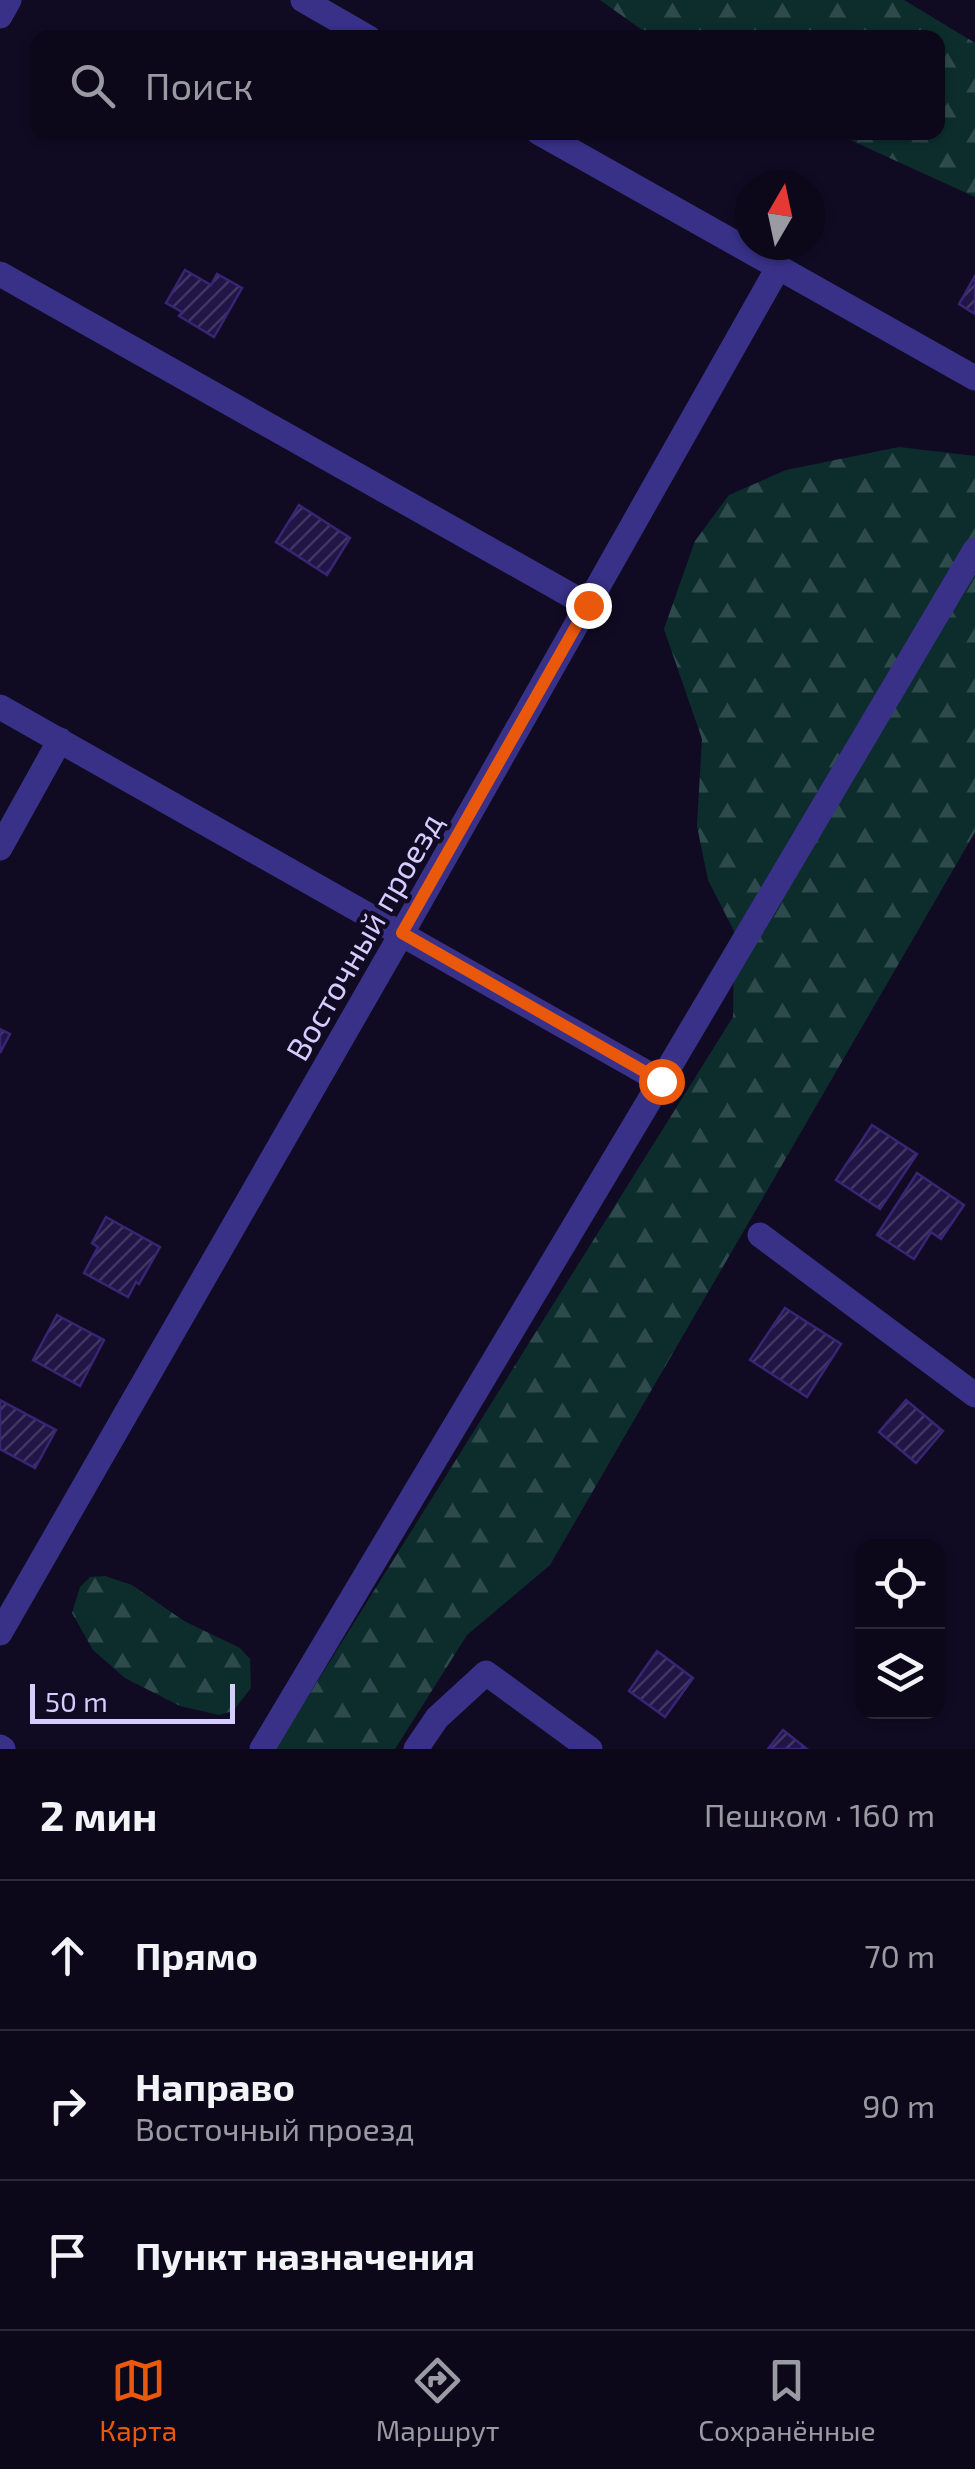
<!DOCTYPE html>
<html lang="ru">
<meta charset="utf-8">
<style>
:root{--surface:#0c081a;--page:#151123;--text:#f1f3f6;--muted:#9a9aa2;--line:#2c2939;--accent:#ea580c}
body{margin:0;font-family:"Exo 2",sans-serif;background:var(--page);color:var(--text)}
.controls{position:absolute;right:30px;bottom:30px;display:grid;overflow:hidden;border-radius:20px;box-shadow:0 2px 8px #0004}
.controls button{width:90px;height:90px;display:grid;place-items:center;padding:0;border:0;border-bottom:2px solid var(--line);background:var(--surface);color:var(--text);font:50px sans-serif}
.compass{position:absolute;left:735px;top:170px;width:90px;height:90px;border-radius:50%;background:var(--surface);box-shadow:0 2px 8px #0004;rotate:9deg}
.scale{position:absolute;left:30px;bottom:25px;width:205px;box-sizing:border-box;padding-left:10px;border:5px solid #d5cdff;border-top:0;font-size:28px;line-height:35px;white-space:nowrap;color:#d5cdff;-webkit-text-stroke:8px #100b23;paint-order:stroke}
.stop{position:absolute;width:30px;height:30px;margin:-22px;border:8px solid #ea580c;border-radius:50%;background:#fff}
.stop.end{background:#ea580c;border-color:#fff;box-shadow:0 2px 10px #0008}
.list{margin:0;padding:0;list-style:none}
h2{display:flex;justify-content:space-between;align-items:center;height:130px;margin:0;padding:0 40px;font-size:42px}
h2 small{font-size:32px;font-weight:400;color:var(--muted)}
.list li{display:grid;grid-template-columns:65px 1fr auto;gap:30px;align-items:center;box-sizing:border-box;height:150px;padding:0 40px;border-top:2px solid var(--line)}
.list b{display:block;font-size:38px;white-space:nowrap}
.list p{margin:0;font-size:32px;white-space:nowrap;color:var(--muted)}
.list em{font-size:32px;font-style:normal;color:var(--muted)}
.icon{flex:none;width:55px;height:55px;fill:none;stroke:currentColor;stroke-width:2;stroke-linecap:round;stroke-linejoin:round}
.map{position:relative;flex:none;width:975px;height:1749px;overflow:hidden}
.search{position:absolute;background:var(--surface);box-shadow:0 2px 8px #0004;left:30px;right:30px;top:30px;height:110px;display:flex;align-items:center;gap:25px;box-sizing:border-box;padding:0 35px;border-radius:20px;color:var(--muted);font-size:38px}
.sheet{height:580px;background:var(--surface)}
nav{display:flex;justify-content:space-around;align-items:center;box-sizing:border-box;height:140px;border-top:2px solid var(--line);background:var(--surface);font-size:28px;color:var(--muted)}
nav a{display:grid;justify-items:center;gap:5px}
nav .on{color:var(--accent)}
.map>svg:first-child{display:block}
.forest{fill:url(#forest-firs)}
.building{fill:url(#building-hatch);stroke:#382574;stroke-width:2.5}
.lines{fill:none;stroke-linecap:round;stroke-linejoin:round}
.street{stroke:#383187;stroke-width:25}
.route{stroke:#ea580c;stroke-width:12}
.labels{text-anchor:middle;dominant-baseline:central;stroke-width:8;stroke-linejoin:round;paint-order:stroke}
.street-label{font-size:32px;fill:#d5cdff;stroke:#100b23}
</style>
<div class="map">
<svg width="975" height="1749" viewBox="0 0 975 1749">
<defs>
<pattern id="forest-firs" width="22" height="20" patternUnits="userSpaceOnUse" patternTransform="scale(2.5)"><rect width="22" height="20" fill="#0d2d2d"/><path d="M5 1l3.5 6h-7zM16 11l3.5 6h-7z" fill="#2f4a4c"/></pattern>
<pattern id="building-hatch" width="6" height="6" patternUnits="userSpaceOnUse" patternTransform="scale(2.5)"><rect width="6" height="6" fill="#211546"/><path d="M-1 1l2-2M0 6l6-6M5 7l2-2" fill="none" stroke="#403662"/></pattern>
</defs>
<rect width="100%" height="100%" fill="#100b23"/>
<g class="forest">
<path d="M600,0H904L975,43V197L835,133L938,132V38L652,37Z"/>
<path d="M899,447L975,456V832L550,1565L467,1635L395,1749H275L733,1017L734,931L708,880L697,826L702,739L664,629L695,541L729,495L786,470Z"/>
<path d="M105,1576L132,1585L184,1621L240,1648L250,1659L251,1688L233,1711L219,1715L180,1706L125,1678L93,1650L72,1613L80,1587L90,1577Z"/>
</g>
<g class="building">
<path d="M185,270L211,285L217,274L242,288L214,337L179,316L182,312L166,303Z"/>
<path d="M975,276V314L959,304Z"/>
<path d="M299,505L350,538L327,575L276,542Z"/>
<path d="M0,1029L10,1034L0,1053Z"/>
<path d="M872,1125L917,1154L880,1209L836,1180Z"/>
<path d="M917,1173L964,1205L941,1239L931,1232L914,1259L877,1235Z"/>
<path d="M106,1217L160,1247L139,1284L136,1282L128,1297L84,1273L98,1247L92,1243Z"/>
<path d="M785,1308L841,1344L807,1397L750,1360Z"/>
<path d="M57,1315L104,1340L80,1386L33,1360Z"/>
<path d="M0,1400L56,1430L35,1468L0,1449Z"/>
<path d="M906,1400L943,1431L916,1463L879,1432Z"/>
<path d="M657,1651L693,1678L665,1717L629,1691Z"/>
<path d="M783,1730L807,1749H768Z"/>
</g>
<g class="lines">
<g class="street">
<path d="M303,0L369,38"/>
<path d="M0,16L9,0"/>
<path d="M538,132L975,378"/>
<path d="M0,274L588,605"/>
<path d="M0,707L661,1081"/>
<path d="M0,848L60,740"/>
<path d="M760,1235L975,1395"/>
<path d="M0,1633L402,933L778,268"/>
<path d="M0,1747L3,1749"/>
<path d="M262,1749L661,1081L975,550"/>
<path d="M416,1749L437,1718L486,1673L590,1749"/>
</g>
</g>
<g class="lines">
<path class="route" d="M588,605L402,933L661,1081"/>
</g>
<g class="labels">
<g class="street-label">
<text transform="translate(363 936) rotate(-60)">Восточный проезд</text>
</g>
</g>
</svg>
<div class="controls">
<button><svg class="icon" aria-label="locate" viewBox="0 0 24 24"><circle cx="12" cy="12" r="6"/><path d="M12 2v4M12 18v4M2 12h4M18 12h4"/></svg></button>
<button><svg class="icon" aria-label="layers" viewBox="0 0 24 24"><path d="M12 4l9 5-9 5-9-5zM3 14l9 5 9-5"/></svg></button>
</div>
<svg class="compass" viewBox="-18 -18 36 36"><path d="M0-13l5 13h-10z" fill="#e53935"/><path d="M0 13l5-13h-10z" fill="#9a9aa2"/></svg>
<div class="scale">50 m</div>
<div class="stop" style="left:661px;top:1081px"></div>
<div class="stop end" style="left:588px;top:605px"></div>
<div class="search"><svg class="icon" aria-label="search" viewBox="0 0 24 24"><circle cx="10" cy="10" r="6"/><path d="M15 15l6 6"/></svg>Поиск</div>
</div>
<section class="sheet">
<h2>2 мин<small>Пешком · 160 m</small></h2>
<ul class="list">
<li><svg class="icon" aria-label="ahead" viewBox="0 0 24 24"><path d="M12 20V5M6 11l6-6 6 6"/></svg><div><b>Прямо</b></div><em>70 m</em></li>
<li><svg class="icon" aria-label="right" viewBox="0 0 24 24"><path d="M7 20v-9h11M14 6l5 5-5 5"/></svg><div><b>Направо</b><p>Восточный проезд</p></div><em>90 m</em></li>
<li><svg class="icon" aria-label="arrive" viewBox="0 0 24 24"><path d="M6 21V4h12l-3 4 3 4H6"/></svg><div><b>Пункт назначения</b></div></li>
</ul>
</section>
<nav>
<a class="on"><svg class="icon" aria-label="map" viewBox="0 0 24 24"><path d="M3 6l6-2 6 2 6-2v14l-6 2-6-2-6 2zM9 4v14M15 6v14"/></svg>Карта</a>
<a><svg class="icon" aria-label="directions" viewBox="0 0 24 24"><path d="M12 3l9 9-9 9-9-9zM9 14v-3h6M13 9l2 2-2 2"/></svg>Маршрут</a>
<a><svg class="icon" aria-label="saved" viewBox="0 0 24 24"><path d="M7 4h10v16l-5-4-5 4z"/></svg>Сохранённые</a>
</nav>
